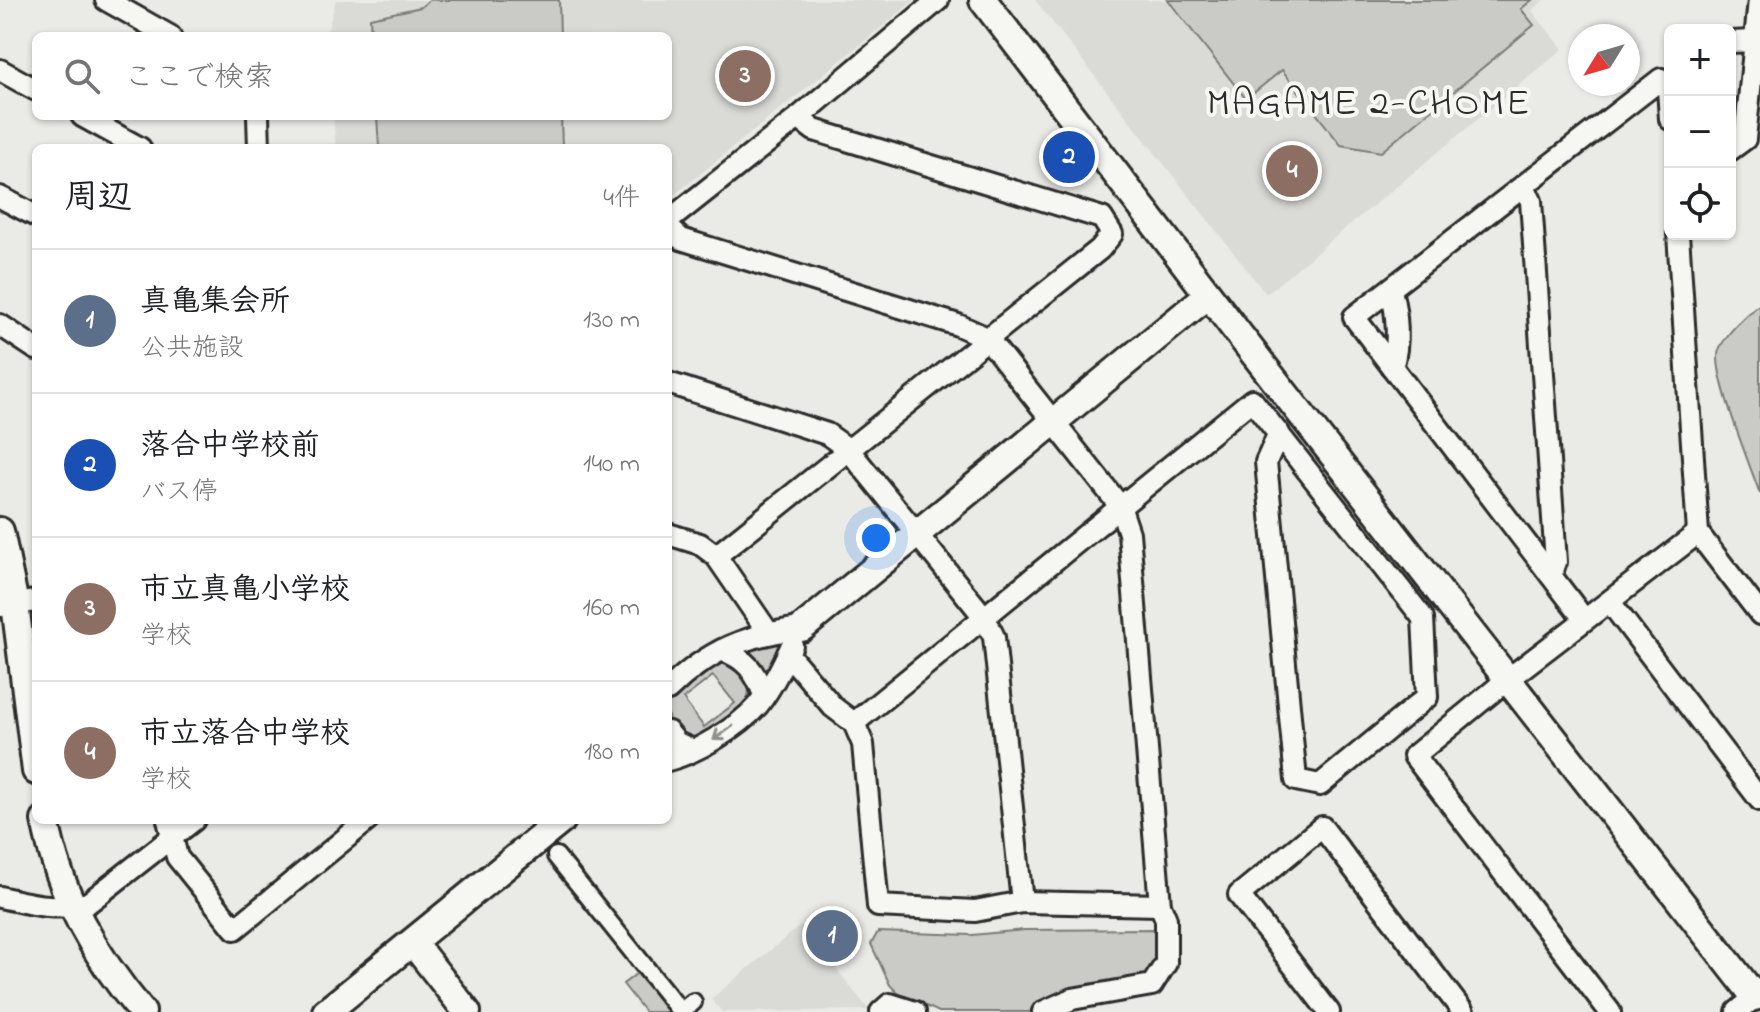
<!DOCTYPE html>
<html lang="ja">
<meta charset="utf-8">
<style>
:root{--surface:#fff;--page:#f2f2f2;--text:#202124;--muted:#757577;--line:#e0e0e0;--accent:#d1495b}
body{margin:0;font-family:"Indie Flower","Klee One",sans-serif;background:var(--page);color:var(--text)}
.controls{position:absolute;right:24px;top:24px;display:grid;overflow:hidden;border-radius:12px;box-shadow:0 2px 6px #0004}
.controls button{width:72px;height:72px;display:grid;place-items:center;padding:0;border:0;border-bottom:2px solid var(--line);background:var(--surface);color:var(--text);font:40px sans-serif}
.compass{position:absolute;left:1568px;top:24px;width:72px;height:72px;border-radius:50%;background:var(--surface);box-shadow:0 2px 6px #0004;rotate:233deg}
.you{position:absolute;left:876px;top:538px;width:28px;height:28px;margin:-20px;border:6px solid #fff;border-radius:50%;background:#1a73e8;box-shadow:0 0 0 12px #1a73e833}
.badge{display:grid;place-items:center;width:52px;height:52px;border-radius:50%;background:var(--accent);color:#fff;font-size:26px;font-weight:700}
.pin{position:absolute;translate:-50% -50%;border:4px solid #fff;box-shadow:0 2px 8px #0006}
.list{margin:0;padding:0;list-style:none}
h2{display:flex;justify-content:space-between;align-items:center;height:104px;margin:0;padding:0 32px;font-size:34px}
h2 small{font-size:26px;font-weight:400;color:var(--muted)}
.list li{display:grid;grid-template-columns:52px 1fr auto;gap:24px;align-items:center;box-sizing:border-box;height:144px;padding:0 32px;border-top:2px solid var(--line)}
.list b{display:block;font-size:30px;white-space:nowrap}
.list p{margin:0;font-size:26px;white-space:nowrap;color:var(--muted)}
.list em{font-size:26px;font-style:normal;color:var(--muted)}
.icon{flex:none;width:44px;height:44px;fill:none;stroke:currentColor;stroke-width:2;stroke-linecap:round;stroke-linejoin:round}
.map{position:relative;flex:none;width:1760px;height:1012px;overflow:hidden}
.search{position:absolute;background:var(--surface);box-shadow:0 2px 6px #0004;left:32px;top:32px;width:640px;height:88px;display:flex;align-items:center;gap:20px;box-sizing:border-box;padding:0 28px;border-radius:12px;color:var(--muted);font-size:30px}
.panel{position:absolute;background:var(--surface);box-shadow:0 2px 6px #0004;left:32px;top:144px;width:640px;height:680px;border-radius:12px}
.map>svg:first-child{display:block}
.built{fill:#dadad6}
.green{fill:#cacac7;stroke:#7a7a79;stroke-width:2;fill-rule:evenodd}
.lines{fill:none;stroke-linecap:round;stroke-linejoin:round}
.pedestrian-casing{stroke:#2b2b2b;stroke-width:22}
.minor-casing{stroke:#2b2b2b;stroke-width:26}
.tertiary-casing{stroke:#2b2b2b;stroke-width:32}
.pedestrian{stroke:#f6f6f2;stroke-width:16}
.minor{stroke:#f6f6f2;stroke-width:20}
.tertiary{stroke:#f6f6f2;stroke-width:26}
.oneway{stroke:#90908e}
.labels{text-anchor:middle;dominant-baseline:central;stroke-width:8;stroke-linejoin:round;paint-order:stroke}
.neighbourhood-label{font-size:38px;letter-spacing:2px;fill:#2b2b2b;stroke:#f6f6f2}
</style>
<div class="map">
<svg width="1760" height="1012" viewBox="0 0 1760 1012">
<rect width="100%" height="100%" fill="#eaeae6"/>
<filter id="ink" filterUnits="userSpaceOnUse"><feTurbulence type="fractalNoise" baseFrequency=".0125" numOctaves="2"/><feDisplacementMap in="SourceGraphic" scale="16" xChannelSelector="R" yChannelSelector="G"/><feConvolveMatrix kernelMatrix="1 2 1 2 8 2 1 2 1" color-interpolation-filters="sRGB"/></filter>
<g filter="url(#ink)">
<g class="built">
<path d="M336,0H915L668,200V148H336L333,116H668V36H326Z"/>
<path d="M1035,0H1544L1532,11L1563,49L1266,294Z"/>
<path d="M801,925L869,1010L722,1012L711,999Z"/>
</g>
<g class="green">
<path d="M429,0H559L560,36H371L370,18L421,7Z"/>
<path d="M1168,0H1532L1521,9L1534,25L1381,152L1341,145L1282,70L1246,99Z"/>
<path d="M377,116H561L562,148H379Z"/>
<path d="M1760,304V494C1751,468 1711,370 1719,350C1727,331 1745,317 1760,304Z"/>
<path d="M786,637L767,673L764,672L762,666L749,654L751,650Z"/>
<path d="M721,662L732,663L748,678C755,714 724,723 698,741C679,737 656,716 673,695C683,682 706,666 721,662ZM713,676L735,703L704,727L683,699Z"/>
<path d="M1154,929L1160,960L1148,978L1074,989L1029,1012H939L898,993L890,985L871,944L878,932L972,935L1024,930Z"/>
<path d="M652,962L692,1012H645L623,984Z"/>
</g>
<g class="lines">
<defs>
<path id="pedestrian" d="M556,856L681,1012L693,1002"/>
<g id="minor">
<path d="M106,0L170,36"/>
<path d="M1730,42L1754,41"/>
<path d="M0,70L36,90"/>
<path d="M82,116L140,148"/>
<path d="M258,116L259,148"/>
<path d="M1730,150L1745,139L1759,0"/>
<path d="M1524,186L1531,201L1556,562L1552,573"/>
<path d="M0,197L36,216"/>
<path d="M668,221L798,118L938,0"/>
<path d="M668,227L681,239L958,325L987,338L1120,506L1129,533L1160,905L1166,919V963L1152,985L1072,999L1043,1012"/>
<path d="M1678,234L1698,533L1760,614"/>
<path d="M1391,290C1397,313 1400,344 1392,367"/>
<path d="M0,325L36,349"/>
<path d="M668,383L827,434L848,449L984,617L994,637L1022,902"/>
<path d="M668,534L700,544L716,556L768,632"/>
<path d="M716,556L1100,249L1112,234L1102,218L814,130L798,118"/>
<path d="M1610,602L1760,800"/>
<path d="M0,606L36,601"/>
<path d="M1584,619L1354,317L1661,79L1668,88L1670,119"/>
<path d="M722,650C746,659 755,671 764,695"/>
<path d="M788,654L833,707L854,723L863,744L878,906L975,911L1022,902L1160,905"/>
<path d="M668,690C708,650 746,635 802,628"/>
<path d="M854,723L1252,400L1423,618L1427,697L1320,785L1296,780L1266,462L1279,433"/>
<path d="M668,732L677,743L693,750"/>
<path d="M668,760C696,753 739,727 758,705C772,687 782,666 792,645"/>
<path d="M168,820L177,857L235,929L368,820"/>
<path d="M0,897C30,904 58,911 88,903L194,820"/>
<path d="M881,1012L890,1004L915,1012"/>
<path d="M1329,1012L1239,895L1322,827L1463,1012"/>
<path d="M1610,1012L1414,756L1508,679L1698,533"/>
<path d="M1737,1012L1755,997"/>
</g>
<g id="tertiary">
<path d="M983,0L1241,337L1755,997L1760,993"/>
<path d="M0,531L15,604L36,771"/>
<path d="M802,628L1208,295"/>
<path d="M45,820C59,894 94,955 142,1012"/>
<path d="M413,943L467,1012"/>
<path d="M326,1012L562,820"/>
</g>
</defs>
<use href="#pedestrian" class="pedestrian-casing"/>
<use href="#minor" class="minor-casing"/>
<use href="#tertiary" class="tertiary-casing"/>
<use href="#pedestrian" class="pedestrian"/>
<use href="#minor" class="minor"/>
<use href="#tertiary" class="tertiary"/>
</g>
<defs><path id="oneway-shaft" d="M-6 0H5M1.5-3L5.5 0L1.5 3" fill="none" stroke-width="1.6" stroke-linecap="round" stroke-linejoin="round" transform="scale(2)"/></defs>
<use class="oneway" href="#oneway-shaft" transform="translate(723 733) rotate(144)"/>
</g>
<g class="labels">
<g class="neighbourhood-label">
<text x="1369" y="105">MAGAME 2-CHOME</text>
</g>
</g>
</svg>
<div class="controls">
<button>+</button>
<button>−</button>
<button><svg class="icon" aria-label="locate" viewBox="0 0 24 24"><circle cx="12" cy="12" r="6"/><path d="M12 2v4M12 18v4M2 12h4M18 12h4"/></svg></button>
</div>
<svg class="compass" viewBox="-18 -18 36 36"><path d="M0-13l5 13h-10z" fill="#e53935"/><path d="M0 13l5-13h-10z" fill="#757577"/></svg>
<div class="you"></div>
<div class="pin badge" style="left:832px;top:936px;background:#5c6f8a">1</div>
<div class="pin badge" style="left:1069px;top:157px;background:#1a4fb4">2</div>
<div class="pin badge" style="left:745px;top:76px;background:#8d6e63">3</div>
<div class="pin badge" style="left:1292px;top:171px;background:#8d6e63">4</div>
<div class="search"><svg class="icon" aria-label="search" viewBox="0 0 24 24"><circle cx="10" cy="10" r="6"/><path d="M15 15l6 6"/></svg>ここで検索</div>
<section class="panel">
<h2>周辺<small>4件</small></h2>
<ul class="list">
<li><span class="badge" style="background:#5c6f8a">1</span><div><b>真亀集会所</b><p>公共施設</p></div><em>130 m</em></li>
<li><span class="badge" style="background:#1a4fb4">2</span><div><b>落合中学校前</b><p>バス停</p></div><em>140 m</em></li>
<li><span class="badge" style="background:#8d6e63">3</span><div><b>市立真亀小学校</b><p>学校</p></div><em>160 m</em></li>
<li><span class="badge" style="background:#8d6e63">4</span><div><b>市立落合中学校</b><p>学校</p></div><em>180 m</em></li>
</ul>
</section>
</div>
